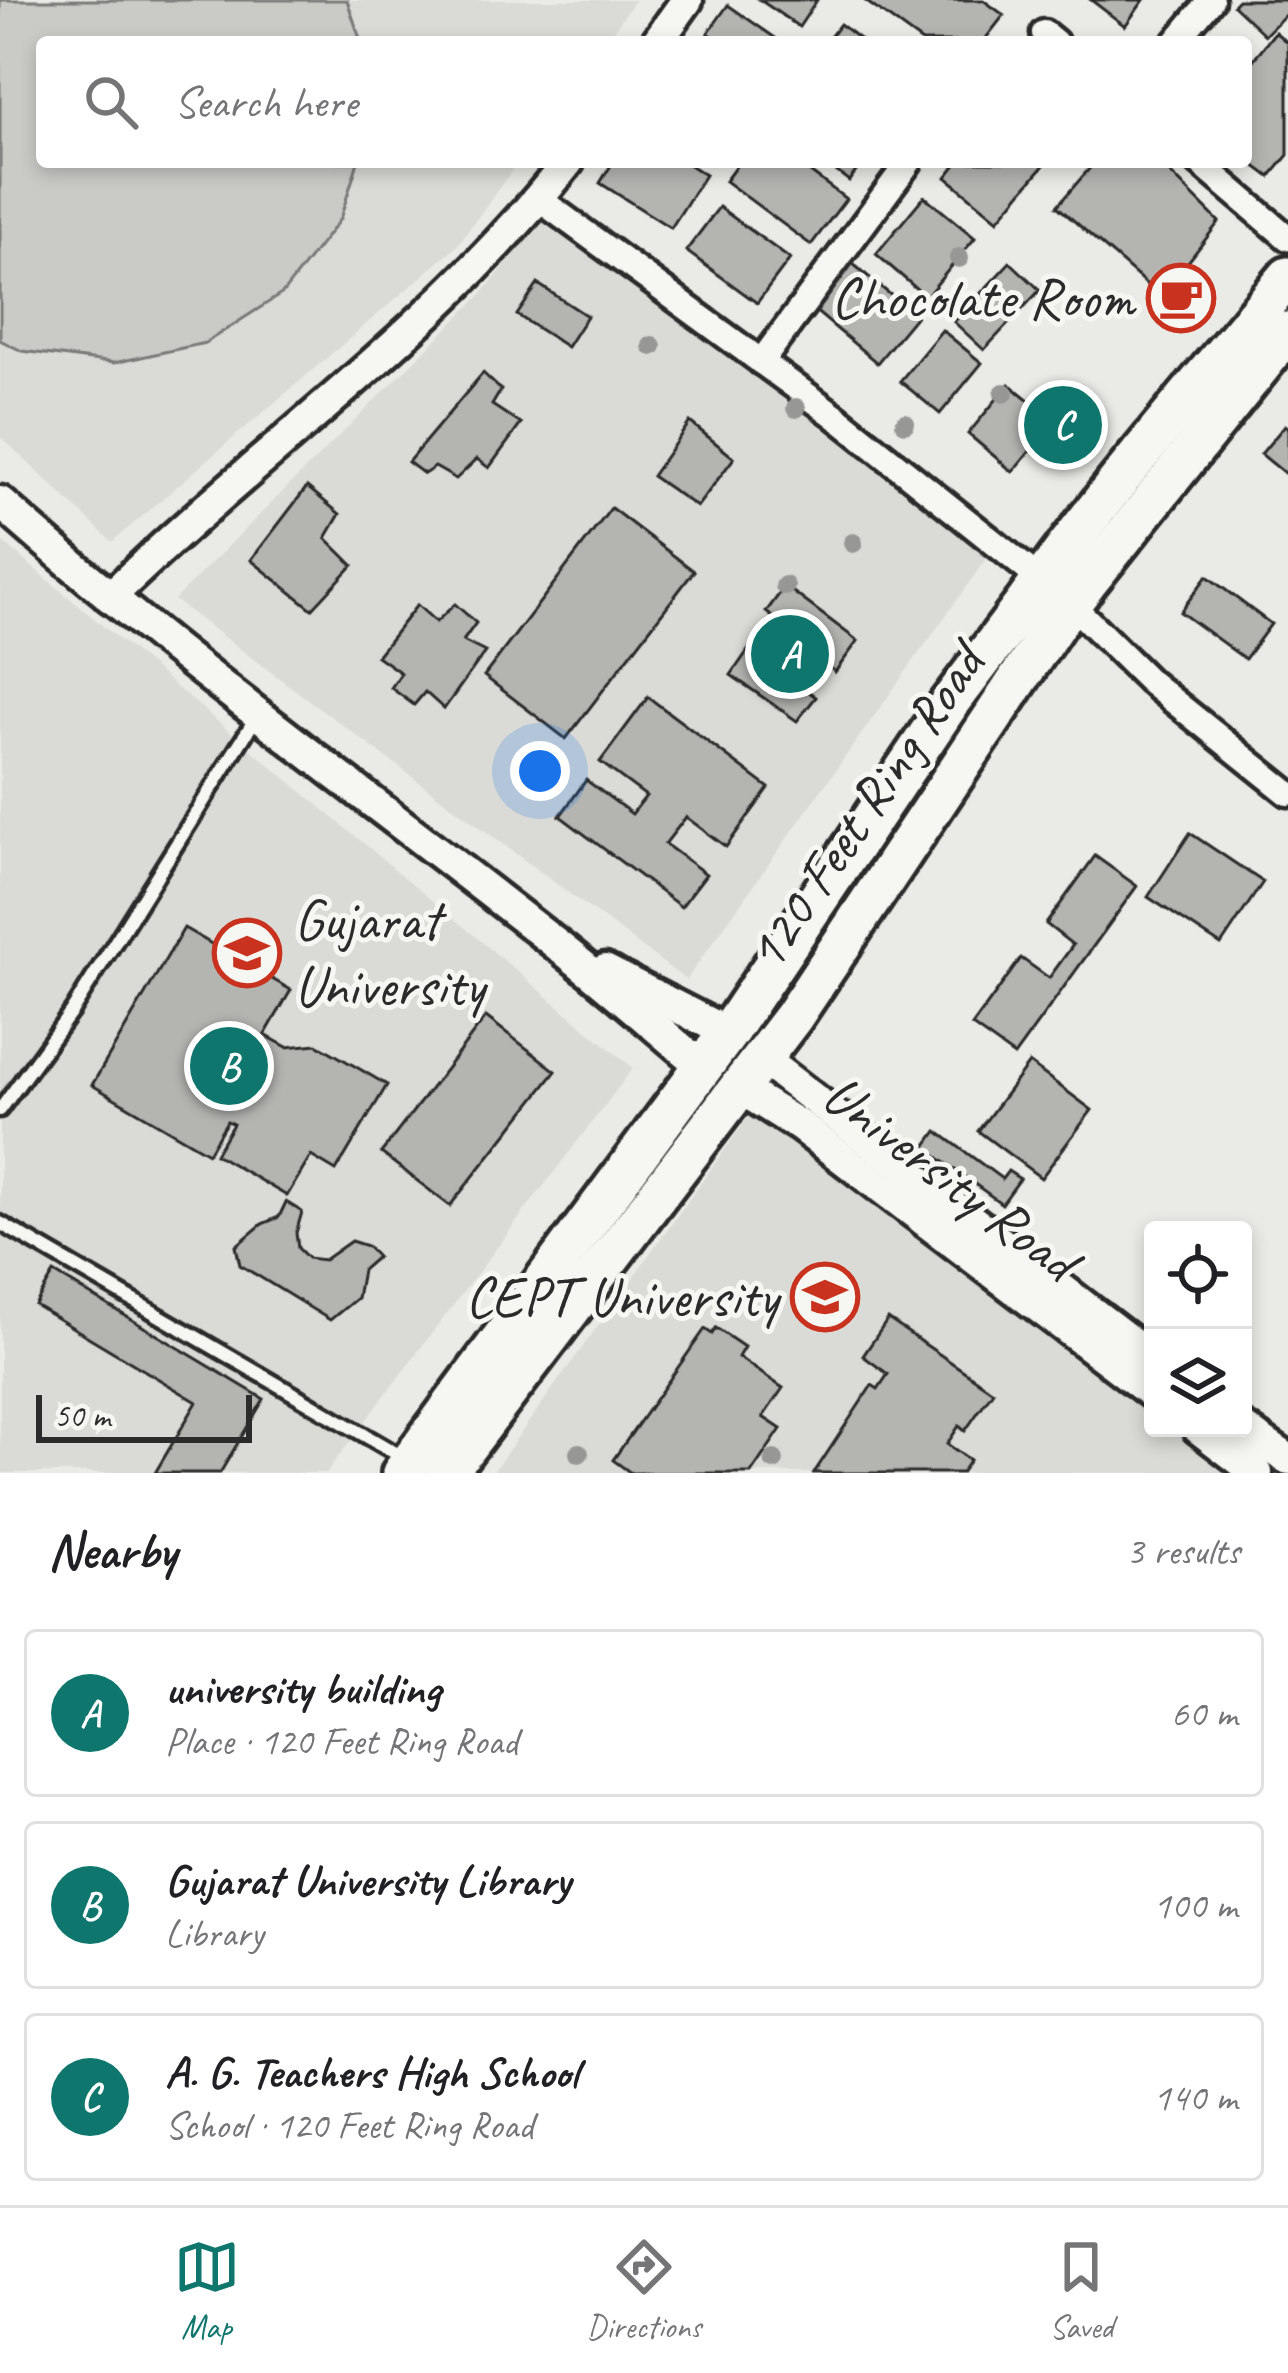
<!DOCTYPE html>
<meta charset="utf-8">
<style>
:root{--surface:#fff;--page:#f2f2f2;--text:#202124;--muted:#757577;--line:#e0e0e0;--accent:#0f766e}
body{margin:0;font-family:Caveat,sans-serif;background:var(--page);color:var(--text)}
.controls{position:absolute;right:36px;bottom:36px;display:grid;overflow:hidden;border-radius:12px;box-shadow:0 6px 18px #0003}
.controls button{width:108px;height:108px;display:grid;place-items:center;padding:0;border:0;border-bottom:3px solid var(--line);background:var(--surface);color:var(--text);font:60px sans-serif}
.scale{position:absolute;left:36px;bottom:30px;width:216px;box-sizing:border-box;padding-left:12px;border:6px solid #2b2b2b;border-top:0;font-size:33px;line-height:42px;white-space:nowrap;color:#2b2b2b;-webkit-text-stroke:9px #f6f6f2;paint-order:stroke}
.you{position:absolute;left:540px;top:771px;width:42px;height:42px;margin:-30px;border:9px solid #fff;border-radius:50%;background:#1a73e8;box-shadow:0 0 0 18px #1a73e833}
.badge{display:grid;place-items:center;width:78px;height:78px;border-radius:50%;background:var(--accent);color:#fff;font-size:39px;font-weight:700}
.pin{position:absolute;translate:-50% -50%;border:6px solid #fff;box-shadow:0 3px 12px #0006}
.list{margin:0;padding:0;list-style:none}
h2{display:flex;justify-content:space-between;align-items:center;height:156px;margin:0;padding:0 48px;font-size:51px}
h2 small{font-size:39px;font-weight:400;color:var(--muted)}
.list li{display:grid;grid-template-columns:78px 1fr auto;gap:36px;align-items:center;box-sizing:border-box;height:168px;margin:0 24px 24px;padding:0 24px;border:3px solid var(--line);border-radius:12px}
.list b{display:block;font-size:45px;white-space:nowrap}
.list p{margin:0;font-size:39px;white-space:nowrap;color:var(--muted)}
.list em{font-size:39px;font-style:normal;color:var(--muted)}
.icon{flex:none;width:66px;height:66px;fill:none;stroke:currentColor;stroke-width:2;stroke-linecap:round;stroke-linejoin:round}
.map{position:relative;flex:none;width:1288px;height:1473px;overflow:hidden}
.search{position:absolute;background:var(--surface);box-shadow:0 6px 18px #0003;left:36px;right:36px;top:36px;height:132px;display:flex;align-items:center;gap:30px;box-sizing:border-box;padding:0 42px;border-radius:12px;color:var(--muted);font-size:45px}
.sheet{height:732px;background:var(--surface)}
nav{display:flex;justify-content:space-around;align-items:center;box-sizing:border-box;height:168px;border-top:3px solid var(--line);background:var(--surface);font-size:33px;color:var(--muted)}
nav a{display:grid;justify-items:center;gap:6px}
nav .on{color:var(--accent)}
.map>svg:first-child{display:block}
.built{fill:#dadad6}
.green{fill:#cacac7;stroke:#7a7a79;stroke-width:3}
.building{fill:#b4b4b1;stroke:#2b2b2b;stroke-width:3}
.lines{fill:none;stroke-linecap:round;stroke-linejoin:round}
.service-casing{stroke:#2b2b2b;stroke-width:21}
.minor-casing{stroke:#2b2b2b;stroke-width:33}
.tertiary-casing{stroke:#2b2b2b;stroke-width:39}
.primary-casing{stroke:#2b2b2b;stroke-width:48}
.service{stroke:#f6f6f2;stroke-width:12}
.minor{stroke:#f6f6f2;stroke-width:24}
.tertiary{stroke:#f6f6f2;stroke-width:30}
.primary{stroke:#f6f6f2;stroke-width:39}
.tree{fill:#979795}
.labels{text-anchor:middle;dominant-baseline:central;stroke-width:10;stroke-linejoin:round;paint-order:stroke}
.poi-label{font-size:57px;fill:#2b2b2b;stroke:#f6f6f2;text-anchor:end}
.street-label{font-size:57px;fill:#2b2b2b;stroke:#f6f6f2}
</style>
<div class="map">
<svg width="1288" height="1473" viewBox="0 0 1288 1473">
<rect width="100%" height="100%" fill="#eaeae6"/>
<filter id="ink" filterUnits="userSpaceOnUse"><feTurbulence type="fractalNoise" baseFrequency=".00833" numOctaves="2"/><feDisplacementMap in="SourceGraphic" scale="24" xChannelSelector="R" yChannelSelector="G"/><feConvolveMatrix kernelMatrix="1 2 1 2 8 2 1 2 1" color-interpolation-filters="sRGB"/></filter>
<g filter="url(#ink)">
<g class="built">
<path d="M0,0H635L605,42H42V162H518L456,247L112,542L0,436Z"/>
<path d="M545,217L989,555L686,980L174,600L480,296Z"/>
<path d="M0,540L633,1068L326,1473H0Z"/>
<path d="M752,1112L1153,1412V1428H1175L1235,1473H492Z"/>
</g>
<path class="green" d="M0,0H347L361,42H42V162H358L340,219L283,293L205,343L114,363L22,351L0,340Z"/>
<g class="building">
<path d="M760,0H817L799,27Z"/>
<path d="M864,0H983L1004,15L983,42H922Z"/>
<path d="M1091,0H1144L1125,26Z"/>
<path d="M1238,0H1288V12L1265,35L1233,5Z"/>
<path d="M728,5L781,42H722L708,33Z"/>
<path d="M840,24L863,42H826Z"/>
<path d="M1275,32L1288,43V155L1270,177L1246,159V69Z"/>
<path d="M613,162H685L705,175L671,228L600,183Z"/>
<path d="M739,162H797L846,199L811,245L725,181Z"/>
<path d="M824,162H863L849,181Z"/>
<path d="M958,162H1042L1045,164L998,220L946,177Z"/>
<path d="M1095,162H1159L1219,222L1161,297L1057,206Z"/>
<path d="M924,196L975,238L926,297L876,254Z"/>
<path d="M719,207L790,259L757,303L686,251Z"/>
<path d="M1010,262L1040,290L984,350L954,322Z"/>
<path d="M852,263L916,316L877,363L813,309Z"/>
<path d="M538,284L587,316L567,347L517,315Z"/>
<path d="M942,330L982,363L940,414L900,381Z"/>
<path d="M483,373L501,390L492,405L521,424L489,468L477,459L456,479L435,467L424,474L408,462Z"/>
<path d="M1009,384L1055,421L1013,472L968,434Z"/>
<path d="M690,422L734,458L697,507L652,476Z"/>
<path d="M1285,425L1288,427V476L1261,454Z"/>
<path d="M307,487L340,514L326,538L353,565L312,609L251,560Z"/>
<path d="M611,508L694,571L566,739L484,676Z"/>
<path d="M1207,576L1271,624L1245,659L1180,612Z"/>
<path d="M785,586L858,641L835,672L813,651L793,680L816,697L797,721L731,675L751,646L767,657L788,629L766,612Z"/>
<path d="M455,604L476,623L463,641L485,652L444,709L425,692L414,705L391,688L401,673L377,656L417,605L436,622Z"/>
<path d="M648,697L769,788L726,847L686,817L665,844L706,874L681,907L560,816L586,780L632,814L646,796L600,762Z"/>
<path d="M1190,833L1263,882L1221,945L1148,897Z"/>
<path d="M1095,856L1137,886L1014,1056L972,1026L1021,958L1049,978L1073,945L1046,924Z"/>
<path d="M184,928L291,990L265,1035L287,1047L317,1044L387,1085L336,1171L311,1156L287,1196L215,1154L233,1124L227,1121L208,1153L92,1085Z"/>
<path d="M486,1017L556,1071L450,1206L381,1153Z"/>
<path d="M1029,1063L1092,1110L1041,1178L978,1131Z"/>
<path d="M937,1131L1002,1179L1008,1171L1020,1179L1002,1204L925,1148Z"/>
<path d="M286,1202L302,1212L296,1233L298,1248L308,1258L324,1260L351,1241L367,1246L377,1257L362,1270L357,1298L330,1320L240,1265L236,1246L262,1224L279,1217Z"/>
<path d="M54,1273L264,1399L220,1473H155L197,1402L35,1305Z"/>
<path d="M888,1319L993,1391L965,1431L959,1426L947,1444L970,1460L961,1473H814L872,1385L878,1389L888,1374L863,1356Z"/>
<path d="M716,1328L744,1347L738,1357L783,1388L763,1417L781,1429L751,1473H631L613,1460L705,1329L712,1334Z"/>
</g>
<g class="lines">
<defs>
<g id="service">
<path d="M0,1110L72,1011L257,716"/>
<path d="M0,1223L404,1458"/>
</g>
<g id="minor">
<path d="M1044,33L1055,42"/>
<path d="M1176,42L1211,0"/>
<path d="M1199,162L1288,238"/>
<path d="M539,199L834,415L1042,581"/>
<path d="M761,362L909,162"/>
<path d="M1070,603L1150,682L1288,793"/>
</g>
<g id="tertiary">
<path d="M657,42L687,0"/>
<path d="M0,502C177,660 370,797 556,944C606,983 654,1026 703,1067"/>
<path d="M110,597C261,450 437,329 568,162"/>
<path d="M605,970L728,1033"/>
<path d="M762,1059L1153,1359"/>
<path d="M741,1089L800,1126L1153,1394"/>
<path d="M1198,1428L1257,1473"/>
<path d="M1243,1428L1288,1459"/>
</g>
<g id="primary">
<path d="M1055,564L1085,585L1058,620L1029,598C1109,487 1200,382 1288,277"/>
<path d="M1085,585L1288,332"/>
<path d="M402,1473L728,1033L949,704L1029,598"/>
<path d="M446,1473L793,1017L1058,620"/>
</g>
</defs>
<use href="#service" class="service-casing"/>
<use href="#minor" class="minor-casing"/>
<use href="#tertiary" class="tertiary-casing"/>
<use href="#primary" class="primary-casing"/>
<use href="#service" class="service"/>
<use href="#minor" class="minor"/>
<use href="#tertiary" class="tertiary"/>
<use href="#primary" class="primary"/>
</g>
<g class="tree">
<circle cx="959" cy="258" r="10"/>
<circle cx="652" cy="346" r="10"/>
<circle cx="1004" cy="393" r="10"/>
<circle cx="796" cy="408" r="10"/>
<circle cx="905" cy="423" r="10"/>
<circle cx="1064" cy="451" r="10"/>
<circle cx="853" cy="543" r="10"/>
<circle cx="785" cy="586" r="10"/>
<circle cx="579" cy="1453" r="10"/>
<circle cx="774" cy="1460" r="10"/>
</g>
</g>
<defs>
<symbol id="cafe-ring" viewBox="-11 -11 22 22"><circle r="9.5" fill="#f6f6f2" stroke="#c8321e" stroke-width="1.5"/><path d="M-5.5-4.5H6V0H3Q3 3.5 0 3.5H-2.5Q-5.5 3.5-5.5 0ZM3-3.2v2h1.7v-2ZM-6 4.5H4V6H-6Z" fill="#c8321e"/></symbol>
<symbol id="university-ring" viewBox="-11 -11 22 22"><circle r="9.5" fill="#f6f6f2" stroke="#c8321e" stroke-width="1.5"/><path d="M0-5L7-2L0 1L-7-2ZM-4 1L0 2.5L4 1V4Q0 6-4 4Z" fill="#c8321e"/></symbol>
</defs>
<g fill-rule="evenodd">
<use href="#cafe-ring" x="1143" y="260" width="76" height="76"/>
<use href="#university-ring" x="209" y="915" width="76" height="76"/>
<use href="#university-ring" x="787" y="1259" width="76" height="76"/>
</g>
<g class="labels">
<g class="poi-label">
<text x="1134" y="298">Chocolate Room</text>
<text x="294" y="920" text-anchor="start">Gujarat<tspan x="294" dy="66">University</tspan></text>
<text x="778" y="1297">CEPT University</text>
</g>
<g class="street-label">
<text transform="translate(864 808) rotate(-56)">120 Feet Ring Road</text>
<text transform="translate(950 1177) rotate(37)">University Road</text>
</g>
</g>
</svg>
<div class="controls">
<button><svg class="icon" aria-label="locate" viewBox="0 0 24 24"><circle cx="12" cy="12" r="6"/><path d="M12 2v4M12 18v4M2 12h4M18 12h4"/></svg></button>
<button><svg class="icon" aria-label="layers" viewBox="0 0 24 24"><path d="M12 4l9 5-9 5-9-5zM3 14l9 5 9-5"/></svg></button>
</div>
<div class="scale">50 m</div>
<div class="you"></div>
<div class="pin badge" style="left:790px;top:654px">A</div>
<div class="pin badge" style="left:229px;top:1066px">B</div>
<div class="pin badge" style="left:1063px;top:425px">C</div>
<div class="search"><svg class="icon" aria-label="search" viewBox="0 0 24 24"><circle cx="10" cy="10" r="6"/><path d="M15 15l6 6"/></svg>Search here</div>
</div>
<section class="sheet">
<h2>Nearby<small>3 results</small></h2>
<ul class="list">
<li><span class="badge">A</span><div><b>university building</b><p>Place · 120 Feet Ring Road</p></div><em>60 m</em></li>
<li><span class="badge">B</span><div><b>Gujarat University Library</b><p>Library</p></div><em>100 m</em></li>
<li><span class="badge">C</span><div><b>A. G. Teachers High School</b><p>School · 120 Feet Ring Road</p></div><em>140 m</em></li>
</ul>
</section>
<nav>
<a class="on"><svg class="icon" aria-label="map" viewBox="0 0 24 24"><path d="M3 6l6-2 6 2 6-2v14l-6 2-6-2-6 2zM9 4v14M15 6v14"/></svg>Map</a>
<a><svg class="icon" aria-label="directions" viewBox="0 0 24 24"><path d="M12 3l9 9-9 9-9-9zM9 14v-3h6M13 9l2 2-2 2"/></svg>Directions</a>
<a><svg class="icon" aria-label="saved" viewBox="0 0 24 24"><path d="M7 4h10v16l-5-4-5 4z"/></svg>Saved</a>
</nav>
